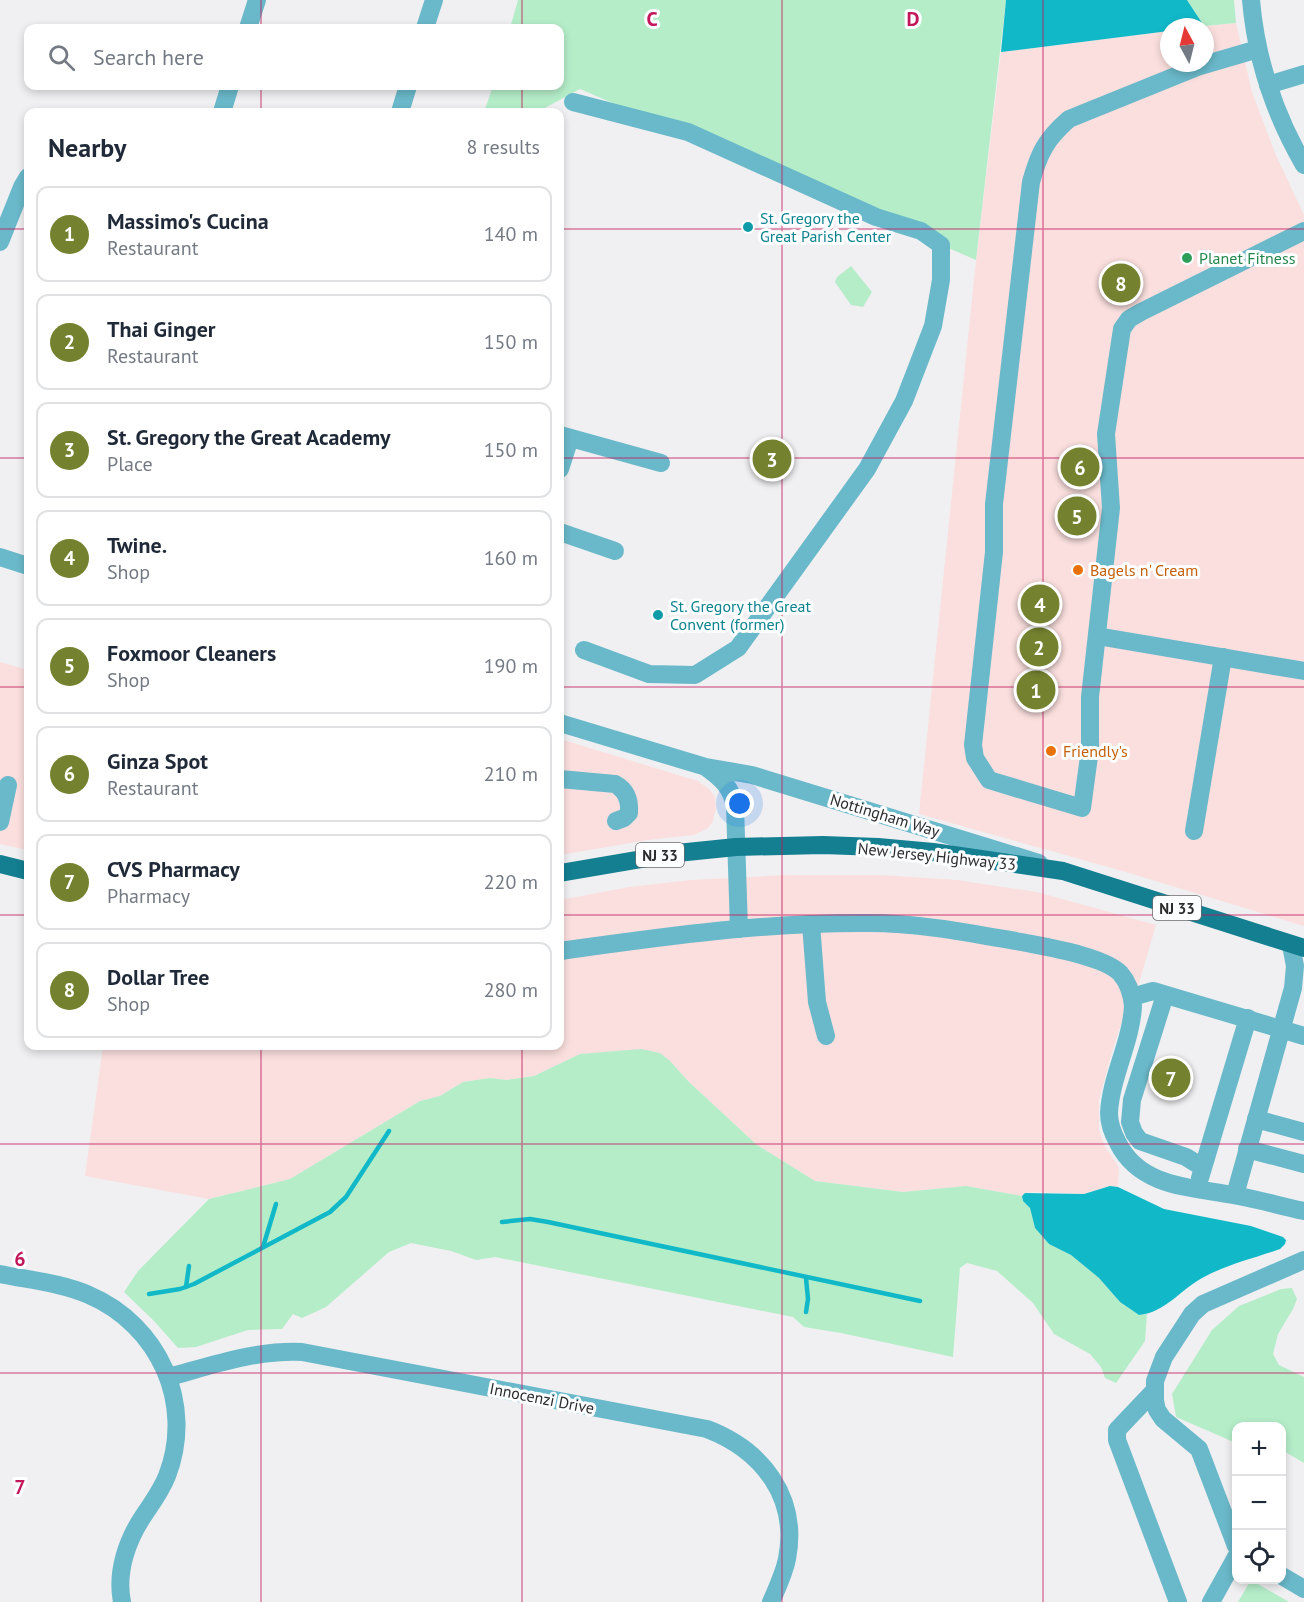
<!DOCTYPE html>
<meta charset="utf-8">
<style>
:root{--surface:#fff;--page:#f6f6f7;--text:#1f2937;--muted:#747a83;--line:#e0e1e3;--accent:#74812f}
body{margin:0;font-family:"PT Sans",sans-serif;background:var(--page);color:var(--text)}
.controls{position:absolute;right:18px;bottom:18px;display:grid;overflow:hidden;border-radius:12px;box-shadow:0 3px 9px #0003}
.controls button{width:54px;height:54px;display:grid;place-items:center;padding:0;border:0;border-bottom:2px solid var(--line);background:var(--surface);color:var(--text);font:30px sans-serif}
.compass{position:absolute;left:1160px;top:18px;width:54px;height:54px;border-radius:50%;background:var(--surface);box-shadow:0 3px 9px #0003;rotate:353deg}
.you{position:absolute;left:740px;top:804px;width:21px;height:21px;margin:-15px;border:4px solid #fff;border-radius:50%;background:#1a73e8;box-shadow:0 0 0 9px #1a73e833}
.badge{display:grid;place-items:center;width:39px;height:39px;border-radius:50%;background:var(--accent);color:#fff;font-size:20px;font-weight:700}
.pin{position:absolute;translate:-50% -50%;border:3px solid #fff;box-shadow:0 2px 6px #0006}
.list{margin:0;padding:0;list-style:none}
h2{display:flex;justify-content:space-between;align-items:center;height:78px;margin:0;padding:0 24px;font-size:26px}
h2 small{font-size:20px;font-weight:400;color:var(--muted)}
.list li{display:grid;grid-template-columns:39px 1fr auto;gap:18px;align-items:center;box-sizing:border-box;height:96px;margin:0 12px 12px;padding:0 12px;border:2px solid var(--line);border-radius:12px}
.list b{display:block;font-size:22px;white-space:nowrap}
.list p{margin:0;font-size:20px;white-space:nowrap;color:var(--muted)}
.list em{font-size:20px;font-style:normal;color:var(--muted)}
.icon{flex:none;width:33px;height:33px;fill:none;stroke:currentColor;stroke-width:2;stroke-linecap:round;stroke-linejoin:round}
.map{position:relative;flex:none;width:1304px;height:1602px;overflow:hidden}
.search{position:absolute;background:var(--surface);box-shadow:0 3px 9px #0003;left:24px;top:24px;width:540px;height:66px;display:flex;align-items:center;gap:15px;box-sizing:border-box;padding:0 21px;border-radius:12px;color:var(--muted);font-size:22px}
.panel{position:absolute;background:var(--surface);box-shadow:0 3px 9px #0003;left:24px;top:108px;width:540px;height:942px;border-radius:12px}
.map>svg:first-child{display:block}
.commercial{fill:#fadfde}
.green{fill:#b5edc9}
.water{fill:#11b9c8}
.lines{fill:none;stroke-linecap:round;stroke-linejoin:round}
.stream{stroke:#11b9c8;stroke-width:4.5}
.minor{stroke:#6ab9ca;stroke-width:18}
.major{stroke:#137f91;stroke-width:18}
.grid{fill:none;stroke:#c2185b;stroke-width:1.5;stroke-opacity:0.55}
.culture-dot{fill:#0f9aa8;stroke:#fdfeff;stroke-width:2}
.leisure-dot{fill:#2e9e5b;stroke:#fdfeff;stroke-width:2}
.food-dot{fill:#e8710a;stroke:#fdfeff;stroke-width:2}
.labels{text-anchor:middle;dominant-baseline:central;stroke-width:6;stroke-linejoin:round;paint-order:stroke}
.shield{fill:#fdfeff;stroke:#6b6b6c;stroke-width:1.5}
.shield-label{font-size:15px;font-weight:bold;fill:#2c2c2d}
.culture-label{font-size:16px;fill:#0d838f;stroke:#fdfeff;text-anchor:start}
.leisure-label{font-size:16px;fill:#27864d;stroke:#fdfeff;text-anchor:start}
.food-label{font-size:16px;fill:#c56008;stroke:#fdfeff;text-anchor:start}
.street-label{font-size:16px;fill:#2c2c2d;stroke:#fdfeff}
.grid-label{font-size:20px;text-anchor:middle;font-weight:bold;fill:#c2185b;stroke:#fdfeff;stroke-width:6;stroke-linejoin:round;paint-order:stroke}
</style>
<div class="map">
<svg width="1304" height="1602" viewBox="0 0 1304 1602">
<rect width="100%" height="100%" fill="#f0f0f2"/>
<g class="commercial">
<path d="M1236,23L1252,92L1275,153L1304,215V926L1119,870L919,814L976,260L1001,52L1169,31V63H1205V27H1197Z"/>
<path d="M0,662L28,670V850L0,844Z"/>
<path d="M560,739L698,781L709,789L715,797L716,808L713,821L708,828L694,835L648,840L560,855Z"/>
<path d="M788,875H881L957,880L1037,892L1156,925L1139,983L1124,1015L1112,1052L1099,1100V1129L1104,1145L1119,1167L1118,1187L1110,1186L1084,1194L1034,1192L1025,1193L1022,1196L966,1186L903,1192L815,1181L757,1145L689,1082L670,1061L580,1054L534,1076L507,1080L490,1078L463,1082L440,1096L420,1101L290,1179L209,1199L85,1176L103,1046H560V900L629,887L691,880Z"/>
</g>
<g class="green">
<path d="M518,0H1006L976,260L580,89L543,109L542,112H484L493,86H560V28H510Z"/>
<path d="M1187,0H1234L1236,23L1204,26Z"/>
<path d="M851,266L872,292L863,307L851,305L835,282L837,277Z"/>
<path d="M641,1049L660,1053L670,1061L689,1082L757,1145L815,1181L903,1192L966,1186L1022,1196L1023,1201L1030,1208L1035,1228L1049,1244L1071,1255L1099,1278L1120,1302L1139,1315L1147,1314L1145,1341L1116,1383L1105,1378L1101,1367L1090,1354L1054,1334L1033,1303L997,1271L967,1263L960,1268L953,1357L841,1333L804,1327L793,1317L495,1257L476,1260L451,1251L411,1243L389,1252L326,1307L302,1318L293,1314L282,1329L248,1330L196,1347L178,1348L154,1321L124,1292L138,1271L209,1199L290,1179L420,1101L440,1096L463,1082L490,1078L507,1080L534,1076L580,1054Z"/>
<path d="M1292,1288L1297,1299L1293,1309L1278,1334L1273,1354L1279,1365L1304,1377V1463L1282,1450V1426H1236V1443L1176,1417L1172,1394L1212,1330L1239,1306L1281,1289Z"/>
<path d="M1251,1580L1289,1602H1238Z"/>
</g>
<g class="water">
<path d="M1006,0H1187L1204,26L1169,27V31L1001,52Z"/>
<path d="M1110,1186L1118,1187L1164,1209L1251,1226L1283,1237L1286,1240L1285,1244L1280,1249C1255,1258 1228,1264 1204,1277C1182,1288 1165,1313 1139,1315L1120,1302L1099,1278L1071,1255L1049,1244L1035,1228L1030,1208L1023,1201L1022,1196L1025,1193L1084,1194Z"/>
</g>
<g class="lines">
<g class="stream">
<path d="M502,1222L530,1219L548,1222L920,1301"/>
<path d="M263,1247L276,1204"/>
<path d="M186,1287L189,1266"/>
<path d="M149,1294L180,1289L194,1284L330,1212L346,1197L389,1131"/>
<path d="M806,1312L808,1299L806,1278"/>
</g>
<g class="minor">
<path d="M1251,0C1256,58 1275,115 1304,165"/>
<path d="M248,28L257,0"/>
<path d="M425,28L434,0"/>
<path d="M1258,49L1200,66L1069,119C1046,139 1039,153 1031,182L994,504V552L973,745L975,758L989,780L1082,808L1090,749V697L1111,508L1106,434L1122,329L1129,319L1141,312L1304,231"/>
<path d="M1268,85L1304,74"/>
<path d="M573,102L688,132L876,217L921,231L941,245V280L933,326L904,401L867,469L738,648L695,675L649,674L584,650"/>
<path d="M222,112L230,86"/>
<path d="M400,112L408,86"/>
<path d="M0,242L22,187L28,177"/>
<path d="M560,435L661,463"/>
<path d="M560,469L570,438"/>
<path d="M560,532L615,551"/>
<path d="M0,557L28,566"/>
<path d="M1097,636L1304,671"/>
<path d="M560,723L706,767L752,775L1039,863"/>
<path d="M707,768C722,779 731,787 735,806L739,929"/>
<path d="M560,779L615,784C626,790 630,800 629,813L624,818L616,821"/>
<path d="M0,822L8,785"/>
<path d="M1194,831L1223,657"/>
<path d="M811,924L817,1002L826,1036"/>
<path d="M560,951C661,937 765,922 868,923C920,923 970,933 1021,942C1046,947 1103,956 1120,973C1128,982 1132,995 1133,1006C1131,1043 1111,1076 1109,1113C1109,1124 1113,1134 1118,1143C1140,1187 1190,1187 1233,1195C1257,1199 1280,1206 1304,1211"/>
<path d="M1165,995L1132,1100L1130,1122L1134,1133L1140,1141L1186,1157L1202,1167"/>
<path d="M1132,997L1153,991L1304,1036"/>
<path d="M1256,1119L1304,1132"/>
<path d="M1247,1149L1304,1164"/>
<path d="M1200,1178L1248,1018"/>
<path d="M1235,1195L1293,988L1295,966L1291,945"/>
<path d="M0,1274C29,1280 62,1283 89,1295C159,1325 195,1404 167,1476C161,1491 152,1503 144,1515C127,1540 116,1572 122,1602"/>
<path d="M169,1377C213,1365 255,1350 302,1352L707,1429C762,1450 799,1497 787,1559C784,1574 777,1588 771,1602"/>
<path d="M1155,1390L1117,1430V1440L1178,1602"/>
<path d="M1236,1546L1199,1449L1163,1419L1157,1410L1155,1401V1381L1164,1357L1192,1314L1203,1304L1304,1260"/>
<path d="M1282,1576L1304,1589"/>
<path d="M1211,1602L1236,1557"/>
</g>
<g class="major">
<path d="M0,864L28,871"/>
<path d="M560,873L677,853L736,847L823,845L878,847L933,852L1063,871L1304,948"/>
</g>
</g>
<path class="grid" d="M261,0V28M522,0V28M782,0V1602M1043,0V1602M261,86V112M522,86V112M0,229H28M560,229H1304M0,458H28M560,458H1304M0,687H28M560,687H1304M0,915H28M560,915H1304M261,1046V1602M522,1046V1602M0,1144H1304M0,1373H1304"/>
<g class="culture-dot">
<circle cx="748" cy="227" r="6"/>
<circle cx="658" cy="615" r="6"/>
</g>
<circle class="leisure-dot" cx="1187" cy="258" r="6"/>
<g class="food-dot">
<circle cx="1078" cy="570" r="6"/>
<circle cx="1051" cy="751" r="6"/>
</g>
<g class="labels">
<g class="shield">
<rect x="636" y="843" width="48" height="24" rx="4.5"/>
<rect x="1153" y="896" width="48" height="24" rx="4.5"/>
</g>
<g class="shield-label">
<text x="660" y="855">NJ 33</text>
<text x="1177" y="908">NJ 33</text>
</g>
<g class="culture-label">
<text x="760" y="218">St. Gregory the<tspan x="760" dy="18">Great Parish Center</tspan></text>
<text x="670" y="606">St. Gregory the Great<tspan x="670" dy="18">Convent (former)</tspan></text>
</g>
<g class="leisure-label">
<text x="1199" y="258">Planet Fitness</text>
</g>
<g class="food-label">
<text x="1090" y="570">Bagels n' Cream</text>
<text x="1063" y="751">Friendly's</text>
</g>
<g class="street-label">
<text transform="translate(885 815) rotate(17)">Nottingham Way</text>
<text transform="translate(937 856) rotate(6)">New Jersey Highway 33</text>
<text transform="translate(542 1398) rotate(11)">Innocenzi Drive</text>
</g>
</g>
<g class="grid-label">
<text x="652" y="26">C</text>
<text x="913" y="26">D</text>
<text x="20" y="1266">6</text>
<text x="20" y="1494">7</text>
</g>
</svg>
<div class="controls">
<button>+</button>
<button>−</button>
<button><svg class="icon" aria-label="locate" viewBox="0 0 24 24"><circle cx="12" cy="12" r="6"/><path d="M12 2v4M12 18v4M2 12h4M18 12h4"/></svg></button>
</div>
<svg class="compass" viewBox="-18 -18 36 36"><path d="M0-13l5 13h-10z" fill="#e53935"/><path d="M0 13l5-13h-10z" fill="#747a83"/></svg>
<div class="you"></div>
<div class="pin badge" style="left:1036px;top:690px">1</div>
<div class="pin badge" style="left:1039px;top:647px">2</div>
<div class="pin badge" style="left:772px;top:459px">3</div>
<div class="pin badge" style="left:1040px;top:604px">4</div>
<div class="pin badge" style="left:1077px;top:516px">5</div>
<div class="pin badge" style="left:1080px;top:467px">6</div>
<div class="pin badge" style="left:1171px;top:1078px">7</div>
<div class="pin badge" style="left:1121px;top:283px">8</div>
<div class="search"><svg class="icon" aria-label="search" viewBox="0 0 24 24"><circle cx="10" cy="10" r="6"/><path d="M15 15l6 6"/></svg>Search here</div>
<section class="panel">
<h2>Nearby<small>8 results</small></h2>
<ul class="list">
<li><span class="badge">1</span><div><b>Massimo's Cucina</b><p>Restaurant</p></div><em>140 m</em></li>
<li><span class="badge">2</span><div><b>Thai Ginger</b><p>Restaurant</p></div><em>150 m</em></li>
<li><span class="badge">3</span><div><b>St. Gregory the Great Academy</b><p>Place</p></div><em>150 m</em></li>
<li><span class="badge">4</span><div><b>Twine.</b><p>Shop</p></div><em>160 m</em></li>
<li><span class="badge">5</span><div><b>Foxmoor Cleaners</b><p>Shop</p></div><em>190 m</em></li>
<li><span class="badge">6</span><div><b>Ginza Spot</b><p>Restaurant</p></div><em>210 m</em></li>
<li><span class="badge">7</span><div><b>CVS Pharmacy</b><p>Pharmacy</p></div><em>220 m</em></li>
<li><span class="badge">8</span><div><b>Dollar Tree</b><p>Shop</p></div><em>280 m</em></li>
</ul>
</section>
</div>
